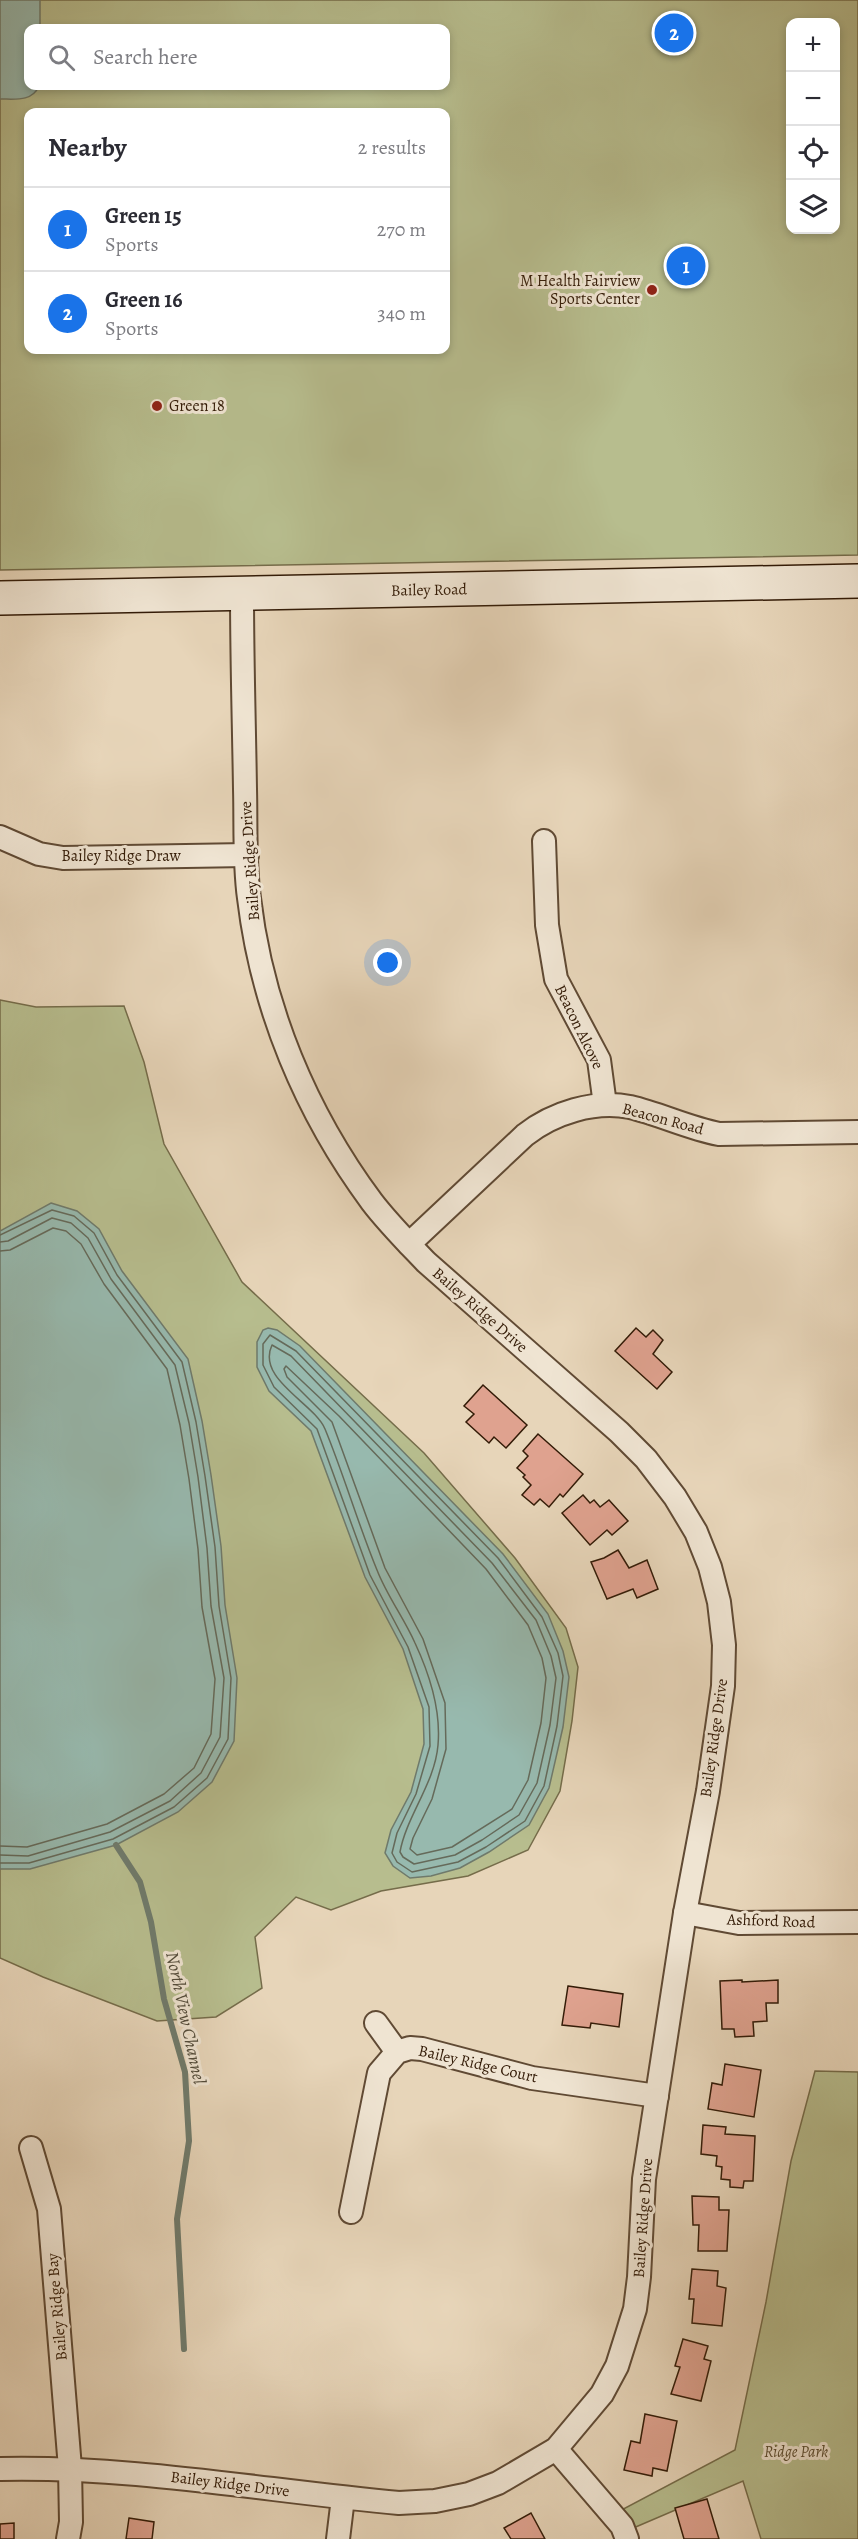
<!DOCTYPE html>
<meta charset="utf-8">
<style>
:root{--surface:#fff;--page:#f2f2f3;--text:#2b2b33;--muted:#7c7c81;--line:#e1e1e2;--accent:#1a73e8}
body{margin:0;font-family:Alegreya,serif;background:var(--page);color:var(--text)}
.controls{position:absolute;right:18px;top:18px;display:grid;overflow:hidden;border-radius:12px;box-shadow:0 3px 9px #0003}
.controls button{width:54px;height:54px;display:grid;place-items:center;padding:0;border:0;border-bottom:2px solid var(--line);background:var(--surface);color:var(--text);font:30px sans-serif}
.you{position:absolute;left:388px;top:963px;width:21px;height:21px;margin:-15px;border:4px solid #fff;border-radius:50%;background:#1a73e8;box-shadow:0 0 0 9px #1a73e833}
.badge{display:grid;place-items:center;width:39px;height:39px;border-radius:50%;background:var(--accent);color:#fff;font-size:20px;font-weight:700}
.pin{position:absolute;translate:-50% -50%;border:3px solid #fff;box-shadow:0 2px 6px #0006}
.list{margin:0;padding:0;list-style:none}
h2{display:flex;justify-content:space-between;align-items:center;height:78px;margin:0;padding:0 24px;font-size:26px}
h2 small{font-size:20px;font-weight:400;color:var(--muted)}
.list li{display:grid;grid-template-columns:39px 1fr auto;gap:18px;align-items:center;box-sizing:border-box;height:84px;padding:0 24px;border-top:2px solid var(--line)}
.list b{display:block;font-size:22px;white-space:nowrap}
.list p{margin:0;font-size:20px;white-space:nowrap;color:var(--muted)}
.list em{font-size:20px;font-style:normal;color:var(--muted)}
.icon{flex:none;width:33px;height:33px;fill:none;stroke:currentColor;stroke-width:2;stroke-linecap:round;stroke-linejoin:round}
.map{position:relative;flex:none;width:858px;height:2539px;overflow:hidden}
.search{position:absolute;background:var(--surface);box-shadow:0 3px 9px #0003;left:24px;top:24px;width:426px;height:66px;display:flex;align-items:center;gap:15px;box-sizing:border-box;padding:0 21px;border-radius:12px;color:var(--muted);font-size:22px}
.panel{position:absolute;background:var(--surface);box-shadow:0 3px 9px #0003;left:24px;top:108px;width:426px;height:246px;border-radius:12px}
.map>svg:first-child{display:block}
.green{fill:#b7bd8e;stroke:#756c4a;stroke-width:1.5;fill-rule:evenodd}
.water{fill:#97b9ae;stroke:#6f7a6b;stroke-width:1.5}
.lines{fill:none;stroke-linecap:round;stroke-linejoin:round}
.shore{stroke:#656a5a;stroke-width:1.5}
.stream{stroke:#6f7a6b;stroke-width:6}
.building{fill:#dfa28f;stroke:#331b07;stroke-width:1.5}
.minor-casing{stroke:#604a34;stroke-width:26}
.secondary-casing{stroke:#331b07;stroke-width:36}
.minor{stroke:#efe4d2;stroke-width:22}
.secondary{stroke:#efe4d2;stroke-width:33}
.poi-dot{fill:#8f2418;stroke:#efe4d2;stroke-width:2}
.labels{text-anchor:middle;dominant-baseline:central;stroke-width:6;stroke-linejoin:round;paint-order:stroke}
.poi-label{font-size:16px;fill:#331b07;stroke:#efe4d2;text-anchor:end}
.street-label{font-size:16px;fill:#331b07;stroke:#efe4d2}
.park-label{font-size:16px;font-style:italic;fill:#5b4c30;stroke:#efe4d2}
.water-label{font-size:18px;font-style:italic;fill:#514a39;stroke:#efe4d2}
</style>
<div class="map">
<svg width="858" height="2539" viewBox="0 0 858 2539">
<rect width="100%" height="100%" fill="#e7d5b9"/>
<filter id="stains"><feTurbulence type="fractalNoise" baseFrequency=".00333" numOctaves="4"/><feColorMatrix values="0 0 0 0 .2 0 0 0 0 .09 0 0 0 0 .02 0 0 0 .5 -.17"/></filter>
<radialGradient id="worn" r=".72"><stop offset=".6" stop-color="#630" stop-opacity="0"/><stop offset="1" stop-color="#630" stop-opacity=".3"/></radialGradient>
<g class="green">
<path d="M0,0H858V555L0,570ZM790,22H836V230H790ZM28,28H446V86H28ZM28,112H446V350H28Z"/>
<path d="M0,1000L36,1007L124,1006L144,1062L164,1144L242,1282L424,1453L515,1558L566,1628L578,1667L572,1721L560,1791L528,1850L468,1876L381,1891L331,1910L296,1897L255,1937L262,1988L216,2017L157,2021L43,1977L0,1958Z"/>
<path d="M815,2071L858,2072V2539H761L743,2481L624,2532L612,2515L735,2450L766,2302L791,2161Z"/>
</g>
<g class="water">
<path d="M0,0H40V28H28V86H39C32,102 15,99 0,99Z"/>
<path d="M51,1203L77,1211L99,1229L122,1271L188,1359L202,1421L211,1475L221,1546L225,1605L237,1678L234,1741L212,1782L178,1812L116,1845L30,1869H0V1231Z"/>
<path d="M268,1328L277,1330L300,1346L503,1554L548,1614L563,1651L569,1677L563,1727L549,1788L529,1825L489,1852L460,1868L431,1876L410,1878L393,1866L385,1853L391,1830L411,1792L424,1744L423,1709L403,1649L365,1577L311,1431L269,1391L257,1367V1342L263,1330Z"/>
</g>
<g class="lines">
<g class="shore">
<path d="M0,1235L52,1210L74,1216L94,1233L117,1275L182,1362L196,1422L205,1476L215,1547L219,1606L231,1678L228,1739L207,1778L174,1807L113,1839L29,1863H0"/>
<path d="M0,1242L8,1241L52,1218L71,1223L88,1238L111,1279L175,1365L189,1423L198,1477L207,1548L211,1606L224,1678L220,1737L201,1773L170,1801L110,1832L28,1856L0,1855"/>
<path d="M0,1251L10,1250L53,1228L66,1231L81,1244L104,1284L167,1369L180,1425L189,1479L198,1549L202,1607L215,1679L211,1734L194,1768L164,1794L107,1824L27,1847L0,1846"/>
<path d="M270,1335L296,1351L498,1558L542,1617L558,1653L563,1676L557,1726L544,1786L525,1821L486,1847L458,1862L412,1872L397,1862L392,1853L397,1833L416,1794L430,1746L429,1707L408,1647L370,1575L317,1429L274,1387L263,1365V1344Z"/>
<path d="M272,1345L291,1356L492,1563L536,1620L551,1656L556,1678L550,1725L537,1783L519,1815L482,1840L455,1855L414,1864L403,1857L400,1852C406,1817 435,1783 438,1745C441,1711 429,1673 415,1643C404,1618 387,1596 377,1570C358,1524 344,1475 325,1429C314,1403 256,1379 272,1345Z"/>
<path d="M286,1366L339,1416L486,1569L528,1625L542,1658L546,1678L541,1723L528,1780L512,1809L452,1847L417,1855L410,1849L413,1838L432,1799L446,1749L445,1703L423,1639L385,1568L332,1422L287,1377L284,1369Z"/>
</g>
<path class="stream" d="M116,1845L140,1882L151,1922L164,1999L185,2072L189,2141L177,2219L184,2349"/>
</g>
<g class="building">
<path d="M636,1328L646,1337L653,1330L663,1340L653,1354L672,1372L657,1389L615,1351Z"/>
<path d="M483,1385L527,1425L506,1448L494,1437L489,1443L466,1422L474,1414L464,1406Z"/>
<path d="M538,1434L583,1474L563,1497L560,1494L549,1507L540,1499L534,1505L522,1495L531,1485L523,1477L525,1475L517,1468L528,1456L523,1451Z"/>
<path d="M583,1495L590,1503L594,1500L600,1507L609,1500L628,1521L612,1535L607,1530L590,1545L562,1513Z"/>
<path d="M618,1550L629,1568L647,1560L658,1589L637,1598L633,1589L607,1599L591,1562L604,1558Z"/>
<path d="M742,1980V1982L778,1980V2003H766L767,2021L753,2022L754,2036L735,2037L734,2029H722L720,1981Z"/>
<path d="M568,1986L623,1994L619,2027L591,2023L590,2028L562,2025Z"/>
<path d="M725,2064L761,2070L754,2117L708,2109L712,2083L722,2085Z"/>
<path d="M703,2125L726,2127L725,2134L755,2136L753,2181H744L743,2188L730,2187V2180L721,2179L722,2167L716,2166L717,2156L701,2154Z"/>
<path d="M692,2196L719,2197V2210H729L727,2251H698L699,2225H693Z"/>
<path d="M692,2269L718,2271L717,2286L726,2288L722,2326L692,2323L694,2299H689Z"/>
<path d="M683,2339L708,2346L704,2359L711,2361L701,2401L671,2394L680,2367L675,2366Z"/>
<path d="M645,2414L677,2421L667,2471L653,2468L652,2476L624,2470L631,2441L640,2443Z"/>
<path d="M707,2499L719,2539H684L675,2508Z"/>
<path d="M531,2513L545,2539H511L504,2528Z"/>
<path d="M129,2518L154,2522L152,2539H126Z"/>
<path d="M14,2523V2539H0V2524Z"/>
</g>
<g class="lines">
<defs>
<g id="minor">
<path d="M0,837L39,854L63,858L247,855"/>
<path d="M544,841L547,925L556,979L599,1060L605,1105"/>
<path d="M409,1244L525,1135C553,1113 594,1100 630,1107C660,1114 688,1128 719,1134L858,1132"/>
<path d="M685,1913L739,1923L858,1922"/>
<path d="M376,2023L397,2052"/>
<path d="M31,2148L49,2209L70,2468L71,2522L68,2539"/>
<path d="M351,2212L379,2073L397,2052L410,2048L422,2049L532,2078L657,2096"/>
<path d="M556,2449L622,2526L627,2539"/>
<path d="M0,2469C134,2466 266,2491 399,2503L435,2501L469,2494L498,2483L556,2449L602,2394L617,2366L635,2309L639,2277L644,2179L685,1913L708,1791L723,1686L724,1645L719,1602L710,1567L696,1532L675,1497L646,1459L619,1432L426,1262C408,1243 388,1223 372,1202C306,1113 262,1008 249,898C244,862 246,825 245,789C244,724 242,659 242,594"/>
<path d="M338,2539L343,2498"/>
</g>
<path id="secondary" d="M0,598L858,581"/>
</defs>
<use href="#minor" class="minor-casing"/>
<use href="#secondary" class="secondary-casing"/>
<use href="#minor" class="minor"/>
<use href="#secondary" class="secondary"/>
</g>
<g class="poi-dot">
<circle cx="652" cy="290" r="6"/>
<circle cx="157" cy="406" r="6"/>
</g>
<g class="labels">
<g class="poi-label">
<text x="640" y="281">M Health Fairview<tspan x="640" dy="18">Sports Center</tspan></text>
<text x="169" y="406" text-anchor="start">Green 18</text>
</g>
<g class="street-label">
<text transform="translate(429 590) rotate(-1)">Bailey Road</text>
<text x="121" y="856">Bailey Ridge Draw</text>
<text transform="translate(250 861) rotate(-94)">Bailey Ridge Drive</text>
<text transform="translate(579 1027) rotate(64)">Beacon Alcove</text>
<text transform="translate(663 1119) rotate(15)">Beacon Road</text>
<text transform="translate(480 1310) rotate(41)">Bailey Ridge Drive</text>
<text transform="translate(714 1738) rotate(-82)">Bailey Ridge Drive</text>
<text transform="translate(771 1921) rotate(2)">Ashford Road</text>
<text transform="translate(478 2064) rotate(13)">Bailey Ridge Court</text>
<text transform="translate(643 2218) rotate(-86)">Bailey Ridge Drive</text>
<text transform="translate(57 2307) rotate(-95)">Bailey Ridge Bay</text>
<text transform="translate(230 2484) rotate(7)">Bailey Ridge Drive</text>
</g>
<g class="park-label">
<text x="796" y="2452">Ridge Park</text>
</g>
<g class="water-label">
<text transform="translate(186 2018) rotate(78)">North View Channel</text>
</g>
</g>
<rect width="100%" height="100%" filter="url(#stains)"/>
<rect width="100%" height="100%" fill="url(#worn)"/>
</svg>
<div class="controls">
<button>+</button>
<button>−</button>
<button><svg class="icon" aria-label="locate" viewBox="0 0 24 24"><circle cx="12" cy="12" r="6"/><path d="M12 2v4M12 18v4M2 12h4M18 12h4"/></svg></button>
<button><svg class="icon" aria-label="layers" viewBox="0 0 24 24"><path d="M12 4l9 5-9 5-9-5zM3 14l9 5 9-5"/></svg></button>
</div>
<div class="you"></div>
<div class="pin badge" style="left:686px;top:266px">1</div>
<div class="pin badge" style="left:674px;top:33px">2</div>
<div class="search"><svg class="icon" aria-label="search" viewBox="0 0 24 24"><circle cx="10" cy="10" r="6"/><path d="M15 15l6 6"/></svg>Search here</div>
<section class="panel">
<h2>Nearby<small>2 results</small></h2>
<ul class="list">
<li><span class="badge">1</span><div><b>Green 15</b><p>Sports</p></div><em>270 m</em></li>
<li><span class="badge">2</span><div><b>Green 16</b><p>Sports</p></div><em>340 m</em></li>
</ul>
</section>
</div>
